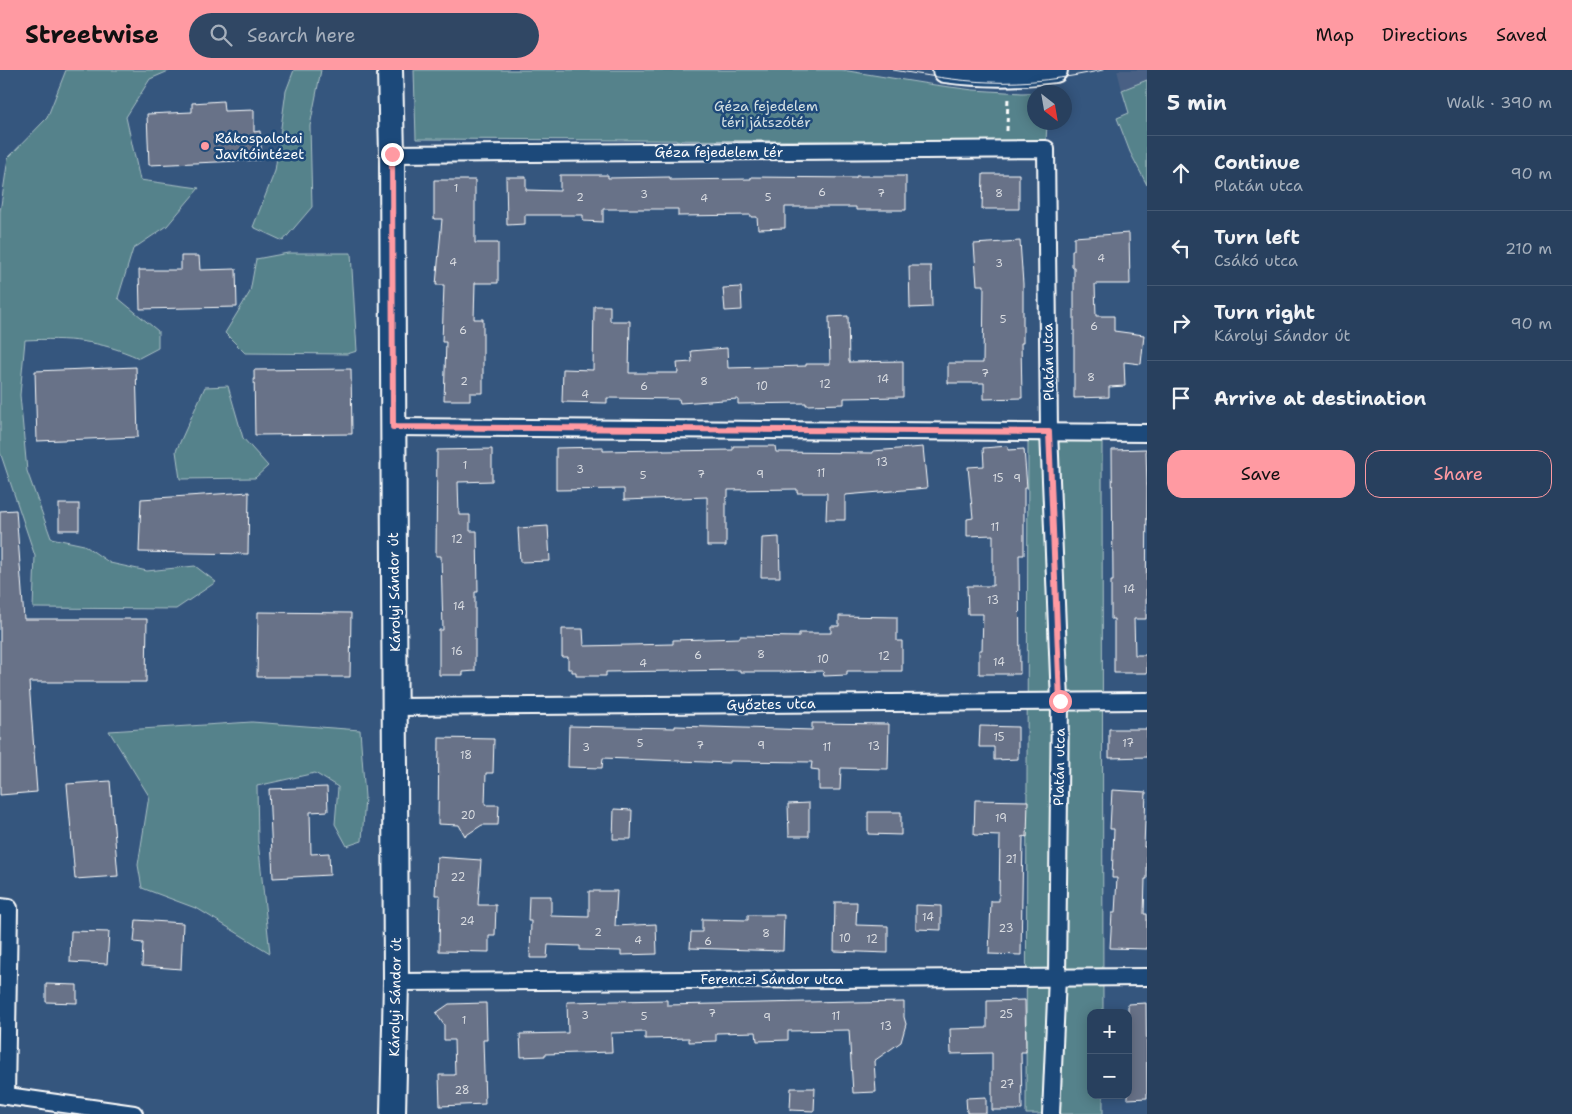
<!DOCTYPE html>
<meta charset="utf-8">
<style>
:root{--surface:#28405e;--page:#304764;--text:#f1f3f6;--muted:#a5afbc;--line:#445973;--accent:#ff9aa2}
body{margin:0;font-family:"Shantell Sans",sans-serif;background:var(--page);color:var(--text)}
.controls{position:absolute;right:15px;bottom:15px;display:grid;overflow:hidden;border-radius:10px;box-shadow:0 2px 12px #0003}
.controls button{width:45px;height:45px;display:grid;place-items:center;padding:0;border:0;border-bottom:1px solid var(--line);background:var(--surface);color:var(--text);font:25px sans-serif}
.compass{position:absolute;left:1027px;top:15px;width:45px;height:45px;border-radius:50%;background:var(--surface);box-shadow:0 2px 12px #0003;rotate:149deg}
.stop{position:absolute;width:15px;height:15px;margin:-11px;border:4px solid #ff9aa2;border-radius:50%;background:#fff}
.stop.end{background:#ff9aa2;border-color:#fff;box-shadow:0 1px 5px #0008}
.list{margin:0;padding:0;list-style:none}
h2{display:flex;justify-content:space-between;align-items:center;height:65px;margin:0;padding:0 20px;font-size:21px}
h2 small{font-size:16px;font-weight:400;color:var(--muted)}
.list li{display:grid;grid-template-columns:32px 1fr auto;gap:15px;align-items:center;box-sizing:border-box;height:75px;padding:0 20px;border-top:1px solid var(--line)}
.list b{display:block;font-size:19px;white-space:nowrap}
.list p{margin:0;font-size:16px;white-space:nowrap;color:var(--muted)}
.list em{font-size:16px;font-style:normal;color:var(--muted)}
.actions{display:flex;gap:10px;padding:15px 20px}
.actions a{flex:1;padding:11px 0;border:1px solid var(--accent);border-radius:15px;text-align:center;font-size:18px;color:var(--accent)}
.actions .main{background:var(--accent);color:#111}
.icon{flex:none;width:28px;height:28px;fill:none;stroke:currentColor;stroke-width:2;stroke-linecap:round;stroke-linejoin:round}
.map{position:relative;flex:none;width:1147px;height:1044px;overflow:hidden}
header{display:flex;align-items:center;gap:30px;box-sizing:border-box;height:70px;padding:0 25px;background:var(--accent);color:#111}
header strong{font-size:24px}
nav{display:flex;gap:28px;margin-inline-start:auto;font-size:18px}
.search{width:350px;height:45px;background:var(--page);display:flex;align-items:center;gap:12px;box-sizing:border-box;padding:0 18px;border-radius:28px;color:var(--muted);font-size:19px}
main{display:flex}
aside{flex:1;background:var(--surface)}
.map>svg:first-child{display:block}
.built{fill:#486184}
.green{fill:#55828b;stroke:#aac0c5}
.building{fill:#687288;stroke:#fff}
.lines{fill:none;stroke-linecap:round;stroke-linejoin:round}
.street-casing{stroke:#fff;stroke-width:20}
.secondary-casing{stroke:#fff;stroke-width:28}
.path{stroke:#fff;stroke-width:3;stroke-dasharray:5 4;stroke-linecap:butt}
.street{stroke:#1f4a7a;stroke-width:16}
.secondary{stroke:#1f4a7a;stroke-width:24}
.tram{stroke:#fff;stroke-width:1}
.route{stroke:#ff9aa2;stroke-width:6}
.poi-dot{fill:#ff9aa2;stroke:#1f4a7a;stroke-width:2}
.labels{text-anchor:middle;dominant-baseline:central;stroke-width:5;stroke-linejoin:round;paint-order:stroke}
.number-label{font-size:11px;fill:#d9dce1}
.park-label{font-size:14px;fill:#d4e0e2;stroke:#1f4a7a}
.poi-label{font-size:14px;fill:#fff;stroke:#1f4a7a;text-anchor:start}
.street-label{font-size:14px;fill:#fff;stroke:#1f4a7a}
</style>
<header>
<strong>Streetwise</strong>
<div class="search"><svg class="icon" aria-label="search" viewBox="0 0 24 24"><circle cx="10" cy="10" r="6"/><path d="M15 15l6 6"/></svg>Search here</div>
<nav><a>Map</a><a>Directions</a><a>Saved</a></nav>
</header>
<main>
<div class="map">
<svg width="1147" height="1044" viewBox="0 0 1147 1044">
<rect width="100%" height="100%" fill="#35567e"/>
<filter id="ink" filterUnits="userSpaceOnUse"><feTurbulence type="fractalNoise" baseFrequency=".02" numOctaves="2"/><feDisplacementMap in="SourceGraphic" scale="10" xChannelSelector="R" yChannelSelector="G"/><feConvolveMatrix kernelMatrix="1 2 1 2 8 2 1 2 1" color-interpolation-filters="sRGB"/></filter>
<g filter="url(#ink)">
<path class="built" d="M1117,0H1147V10L1122,20Z"/>
<g class="green">
<path d="M66,0H171L150,9L126,47L140,110L199,118L167,156L133,179L118,228L158,261V278L139,288C98,270 69,268 25,270L20,325L27,401L51,468L84,475L110,493L147,501L195,496L216,512L176,539L33,538L35,486L0,382V142L8,88L47,48Z"/>
<path d="M294,0H321L310,56L312,137L283,171L253,157L275,101L286,21Z"/>
<path d="M414,0H842L935,15L973,20L1022,23L1049,22H1034V52L1047,53L1046,72L416,69Z"/>
<path d="M1147,10V115L1130,82L1117,48L1129,43L1122,20Z"/>
<path d="M288,183H351L357,281L347,284L245,283L225,263L250,222L256,189Z"/>
<path d="M228,316L243,368L268,396L255,408L180,409L176,381L205,317Z"/>
<path d="M1028,370H1102L1103,943H1091V1025H1103V1044H1026Z"/>
<path d="M252,652L360,660L365,727L362,771L347,776L335,754L338,717L315,703L257,716L258,771L270,883L198,839L142,818L138,795L149,726L109,661Z"/>
</g>
<g class="building">
<path d="M223,31L224,41L254,40V62L260,61L262,90L149,95L147,44L192,42V33Z"/>
<path d="M983,104H1019V139H982Z"/>
<path d="M560,105H608V108L670,107V110L751,109V107L856,108V106H906V140H856V137H785V158L758,159L757,147H751V145L678,146V139H603V152L583,151V145H525V154L507,155L506,107H526V120L560,121Z"/>
<path d="M434,110H475V173H498V213H475L474,249H483V323H470V330H444L446,272H442L444,215H436L442,149H434Z"/>
<path d="M1129,163L1130,214H1095L1096,246H1114V261L1144,265L1141,294L1124,292L1125,316L1109,317V327L1074,328V197H1072V180H1074V167Z"/>
<path d="M1020,171L1023,214V273H1021L1022,328L984,329V313H948V293H983L984,215H977L974,174Z"/>
<path d="M181,186H199L200,200L236,199L237,237L140,239L139,200H181Z"/>
<path d="M909,196H931L932,237L910,238Z"/>
<path d="M741,217L742,240L725,241L723,218Z"/>
<path d="M594,236H610V251H630L629,303H678L677,293L692,292L691,281L727,278L728,298L806,296V294H830L829,247L848,246L849,292L903,291V327L844,328V334L806,335V333L738,334V329L680,333L679,329L607,328V333L562,332L563,299L593,300Z"/>
<path d="M136,297L138,367L37,371L35,301Z"/>
<path d="M351,299L352,364L255,365L254,300Z"/>
<path d="M733,376H775L776,382L873,383V381L923,377L927,418L845,425V450H826L827,423H797V419L728,420V427H726V476H707V427L624,430V419L556,420V378L603,377V381L663,380V381L733,380Z"/>
<path d="M1008,376V380L1024,379L1027,418H1024V485H1019L1020,604H979V580H982L983,544H968L967,516H993V465L967,466V449L973,448L968,397L984,396L983,378Z"/>
<path d="M492,379V411L458,412L459,445H470V461H477L478,522H475V601L463,602V605H439V560H443L441,486H436L437,380Z"/>
<path d="M1146,379L1147,420L1146,549H1134L1135,585H1147V603H1114V549H1111V511H1113L1112,380Z"/>
<path d="M249,422L248,484L139,482L141,429Z"/>
<rect x="59" y="434" width="20" height="26"/>
<path d="M16,440L24,549H147L146,612H29L37,722L0,725V441Z"/>
<path d="M548,456L550,491L520,492L518,458Z"/>
<path d="M779,467L780,507H761L762,468Z"/>
<path d="M258,542L351,543L350,607H257Z"/>
<path d="M839,546L897,547V571H902V601H847V605L824,606L823,601L782,602H740V600L606,602V606H576V602H572V599H568V587H562V559H583L584,576L673,574V570L740,568V566L799,567V563H831V556H839Z"/>
<path d="M812,653L889,654L888,699L841,698L840,720H819V700L811,699L812,692L730,691V693L603,688L602,698L568,697L569,656L675,658V656L812,660Z"/>
<path d="M980,656L1018,657V689L994,690V677H979Z"/>
<path d="M1109,659H1147V687L1109,688Z"/>
<path d="M439,668L494,669L493,703H486L485,735H499L498,755H482L465,766L459,755L438,754Z"/>
<path d="M110,711L118,806L75,809L67,714Z"/>
<path d="M327,717L328,741L310,742L311,784L329,783L330,805L273,808L269,719Z"/>
<path d="M1112,720L1146,722L1144,777H1147V809H1145L1144,844H1147V879L1110,878L1112,843H1115L1117,808H1112L1114,759H1110Z"/>
<path d="M975,730L1028,731L1027,767L1023,766L1021,885L989,884L991,831H999L1000,766L974,765Z"/>
<path d="M809,733V766H789L788,734Z"/>
<path d="M614,739L632,740L631,769H613Z"/>
<path d="M868,742H901V765L868,764Z"/>
<path d="M437,787L481,790L478,835H496L495,866H489V882L439,881L440,825H435Z"/>
<path d="M589,821H617L615,856L656,854L657,884L621,885V881L580,880V876L548,875L547,888H530L531,851H528L529,826H551V846L589,847Z"/>
<path d="M835,832H857L856,855L888,856V883L834,881Z"/>
<path d="M916,835L941,836V860L916,859Z"/>
<path d="M748,845H784L783,881L690,878L691,862H702V849L748,850Z"/>
<path d="M136,850L183,853L181,899L142,896L143,873L134,872Z"/>
<path d="M71,861L109,862L107,894L70,892Z"/>
<path d="M46,914L77,915V933L46,932Z"/>
<path d="M667,930V935L855,931V933L904,932V947L906,954L901,972L874,991L876,1022L853,1023L849,960L788,961V970L757,971L756,962L716,963V971L689,972V968L645,969V962L611,963L612,982L545,984V986L521,987L520,964L568,963L567,932Z"/>
<path d="M1025,930L1026,982H1021L1022,1040H992V983L951,984L950,959L987,958V931Z"/>
<path d="M486,933L487,970H483L485,1034L440,1036L439,1005H455L454,970H444V955L436,943L449,934Z"/>
<path d="M1146,933L1147,1028L1128,1029V934Z"/>
<path d="M791,1018H815L814,1041L790,1040Z"/>
<path d="M986,1027V1043H967L966,1028Z"/>
</g>
<g class="lines">
<defs>
<g id="street">
<path d="M392,84L1046,79L1049,361L1060,631L1057,907L1051,1044"/>
<path d="M393,357L1147,363"/>
<path d="M395,637L1147,631"/>
<path d="M0,837L9,838L6,1026"/>
<path d="M396,912L1147,907"/>
<path d="M0,1025L134,1044"/>
</g>
<g id="secondary">
<path d="M390,0L392,84L396,912L393,1044"/>
<path d="M945,0C982,5 1018,5 1055,0"/>
</g>
</defs>
<use href="#street" class="street-casing"/>
<use href="#secondary" class="secondary-casing"/>
<path class="path" d="M1007,61L1008,25"/>
<use href="#street" class="street"/>
<use href="#secondary" class="secondary"/>
<path class="tram" d="M893,0C925,5 956,11 988,12C1027,14 1066,8 1103,0"/>
</g>
</g>
<g class="lines" filter="url(#ink)">
<path class="route" d="M392,84L393,357L1049,362L1060,631"/>
</g>
<circle class="poi-dot" cx="205" cy="76" r="5"/>
<g class="labels">
<g class="number-label">
<text x="456" y="118">1</text>
<text x="822" y="122">6</text>
<text x="881" y="123">7</text>
<text x="999" y="123">8</text>
<text x="644" y="124">3</text>
<text x="580" y="127">2</text>
<text x="768" y="127">5</text>
<text x="704" y="128">4</text>
<text x="1101" y="188">4</text>
<text x="453" y="192">4</text>
<text x="999" y="193">3</text>
<text x="1003" y="249">5</text>
<text x="1094" y="256">6</text>
<text x="463" y="260">6</text>
<text x="985" y="303">7</text>
<text x="1091" y="307">8</text>
<text x="883" y="309">14</text>
<text x="464" y="311">2</text>
<text x="704" y="311">8</text>
<text x="825" y="314">12</text>
<text x="644" y="316">6</text>
<text x="762" y="316">10</text>
<text x="585" y="324">4</text>
<text x="882" y="392">13</text>
<text x="465" y="395">1</text>
<text x="580" y="399">3</text>
<text x="821" y="403">11</text>
<text x="701" y="404">7</text>
<text x="760" y="404">9</text>
<text x="643" y="405">5</text>
<text x="998" y="408">15</text>
<text x="1017" y="408">9</text>
<text x="995" y="457">11</text>
<text x="457" y="469">12</text>
<text x="1129" y="519">14</text>
<text x="993" y="530">13</text>
<text x="459" y="536">14</text>
<text x="457" y="581">16</text>
<text x="761" y="584">8</text>
<text x="698" y="585">6</text>
<text x="884" y="586">12</text>
<text x="823" y="589">10</text>
<text x="999" y="592">14</text>
<text x="643" y="593">4</text>
<text x="999" y="667">15</text>
<text x="640" y="673">5</text>
<text x="1128" y="673">17</text>
<text x="700" y="675">7</text>
<text x="761" y="675">9</text>
<text x="874" y="676">13</text>
<text x="586" y="677">3</text>
<text x="827" y="677">11</text>
<text x="466" y="685">18</text>
<text x="468" y="745">20</text>
<text x="1001" y="748">19</text>
<text x="1011" y="789">21</text>
<text x="458" y="807">22</text>
<text x="928" y="847">14</text>
<text x="467" y="851">24</text>
<text x="1006" y="858">23</text>
<text x="598" y="862">2</text>
<text x="766" y="863">8</text>
<text x="845" y="868">10</text>
<text x="872" y="869">12</text>
<text x="638" y="870">4</text>
<text x="708" y="871">6</text>
<text x="712" y="943">7</text>
<text x="1006" y="944">25</text>
<text x="585" y="945">3</text>
<text x="644" y="946">5</text>
<text x="836" y="946">11</text>
<text x="767" y="947">9</text>
<text x="464" y="950">1</text>
<text x="886" y="956">13</text>
<text x="1007" y="1014">27</text>
<text x="462" y="1020">28</text>
</g>
<g class="park-label">
<text x="766" y="36">Géza fejedelem<tspan x="766" dy="16">téri játszótér</tspan></text>
</g>
<g class="poi-label">
<text x="215" y="68">Rákospalotai<tspan x="215" dy="16">Javítóintézet</tspan></text>
</g>
<g class="street-label">
<text x="719" y="82">Géza fejedelem tér</text>
<text transform="translate(1048 292) rotate(-91)">Platán utca</text>
<text transform="translate(394 522) rotate(-91)">Károlyi Sándor út</text>
<text transform="translate(771 634) rotate(-1)">Győztes utca</text>
<text transform="translate(1059 697) rotate(-89)">Platán utca</text>
<text x="772" y="909">Ferenczi Sándor utca</text>
<text transform="translate(395 927) rotate(-89)">Károlyi Sándor út</text>
</g>
</g>
</svg>
<div class="controls">
<button>+</button>
<button>−</button>
</div>
<svg class="compass" viewBox="-18 -18 36 36"><path d="M0-13l5 13h-10z" fill="#e53935"/><path d="M0 13l5-13h-10z" fill="#a5afbc"/></svg>
<div class="stop" style="left:1060px;top:631px"></div>
<div class="stop end" style="left:392px;top:84px"></div>
</div>
<aside>
<h2>5 min<small>Walk · 390 m</small></h2>
<ul class="list">
<li><svg class="icon" aria-label="ahead" viewBox="0 0 24 24"><path d="M12 20V5M6 11l6-6 6 6"/></svg><div><b>Continue</b><p>Platán utca</p></div><em>90 m</em></li>
<li><svg class="icon" aria-label="left" viewBox="0 0 24 24"><path d="M17 20v-9H6M10 6l-5 5 5 5"/></svg><div><b>Turn left</b><p>Csákó utca</p></div><em>210 m</em></li>
<li><svg class="icon" aria-label="right" viewBox="0 0 24 24"><path d="M7 20v-9h11M14 6l5 5-5 5"/></svg><div><b>Turn right</b><p>Károlyi Sándor út</p></div><em>90 m</em></li>
<li><svg class="icon" aria-label="arrive" viewBox="0 0 24 24"><path d="M6 21V4h12l-3 4 3 4H6"/></svg><div><b>Arrive at destination</b></div></li>
</ul>
<div class="actions"><a class="main">Save</a><a>Share</a></div>
</aside>
</main>
